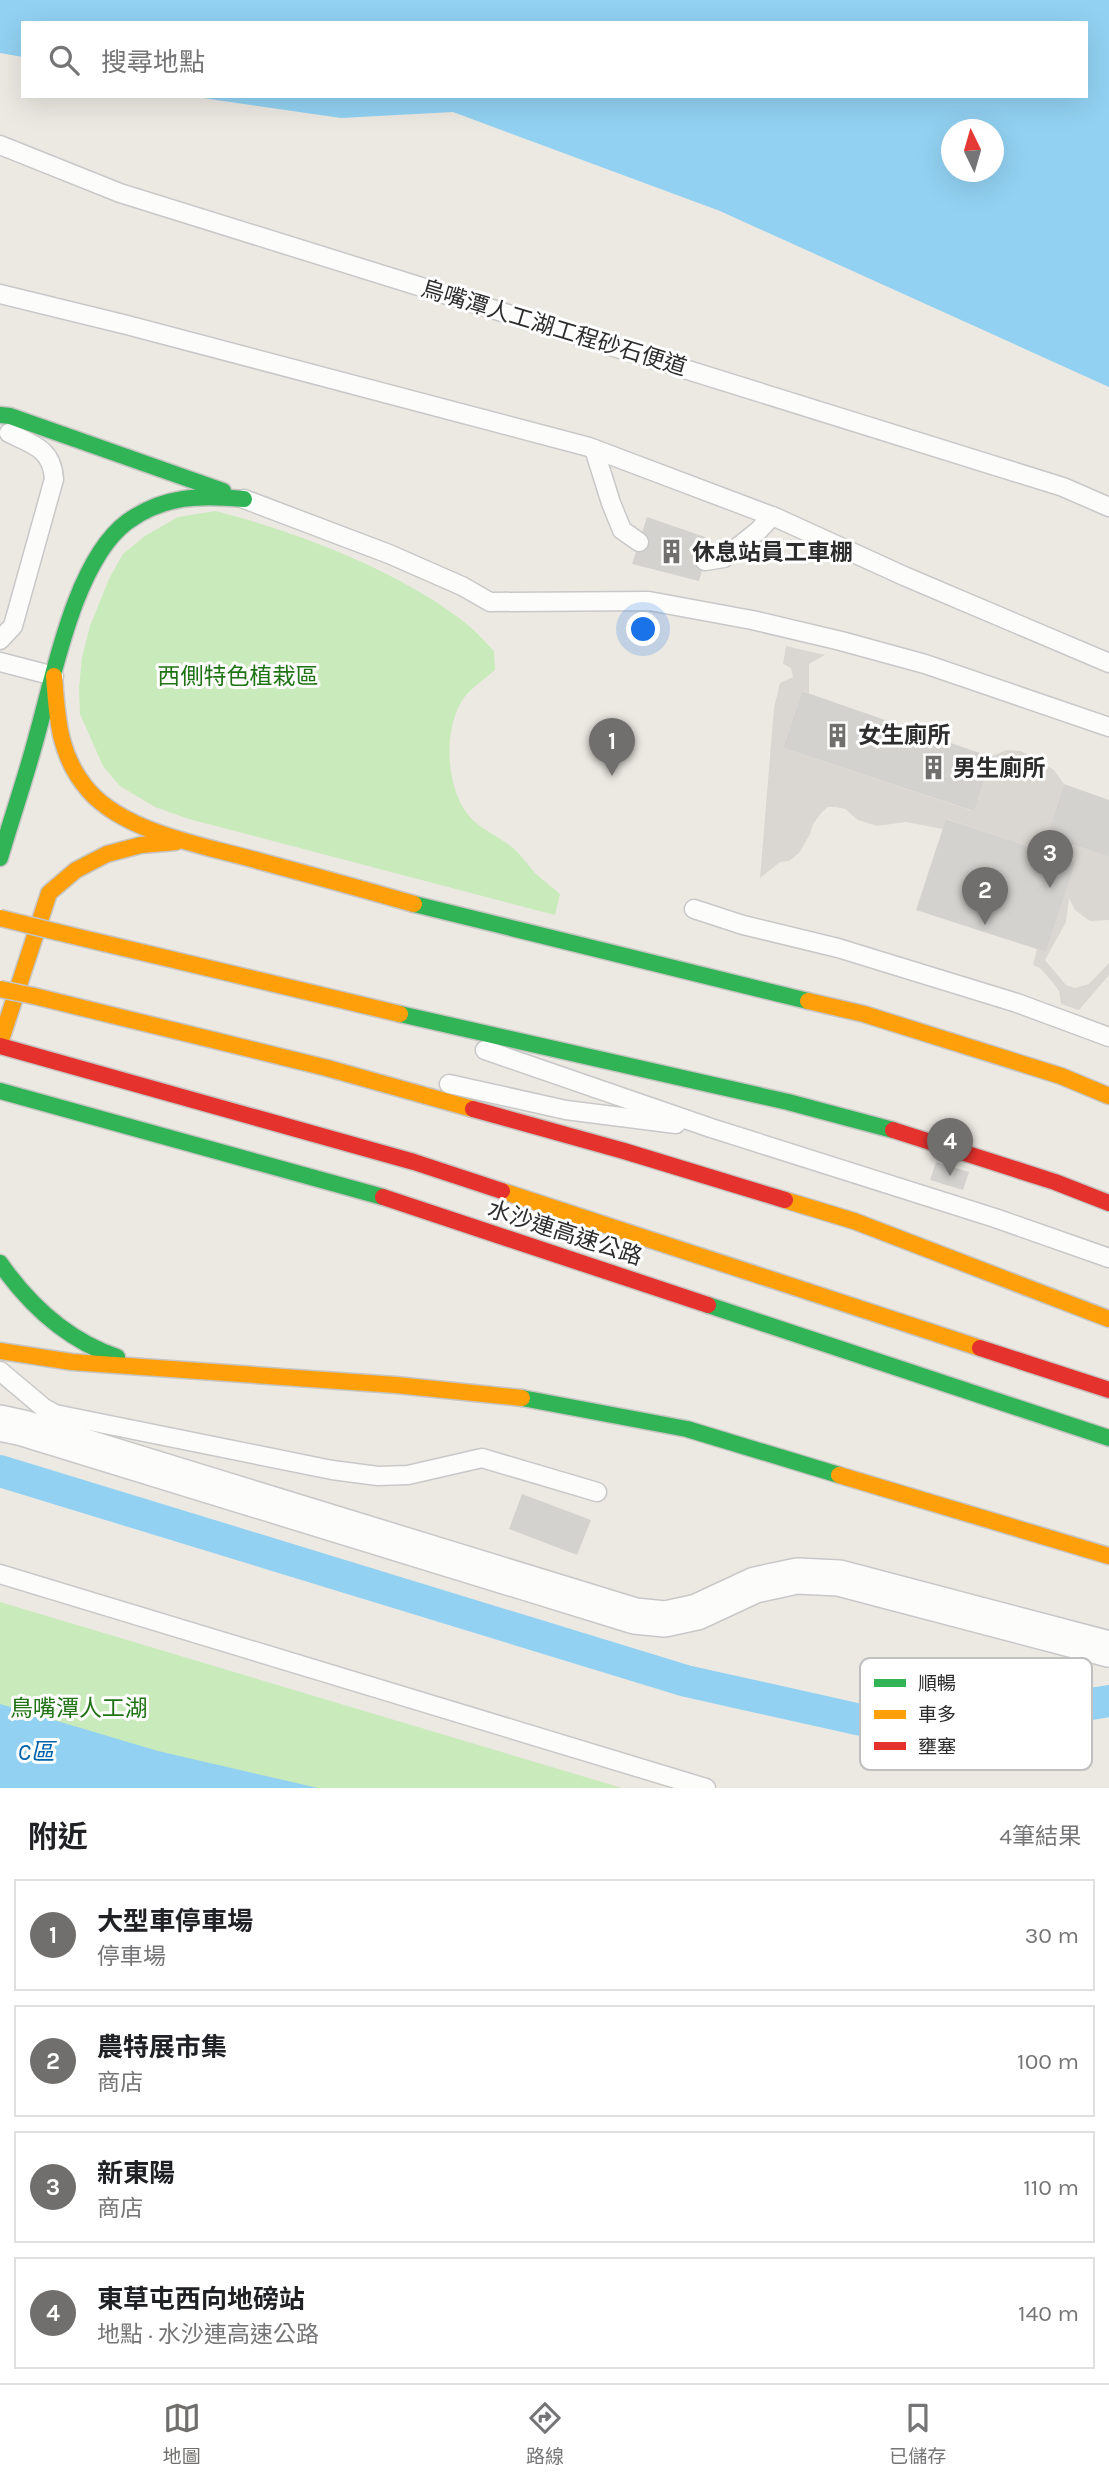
<!DOCTYPE html>
<html lang="zh-TW">
<meta charset="utf-8">
<style>
:root{--surface:#fff;--page:#f6f6f6;--text:#202124;--muted:#757577;--line:#e0e0e0;--accent:#706f6d}
body{margin:0;font-family:Karla,"Noto Sans TC",sans-serif;background:var(--page);color:var(--text)}
.compass{position:absolute;left:941px;top:119px;width:63px;height:63px;border-radius:50%;background:var(--surface);box-shadow:0 7px 28px #0002;rotate:355deg}
.you{position:absolute;left:644px;top:630px;width:24px;height:24px;margin:-18px;border:5px solid #fff;border-radius:50%;background:#1a73e8;box-shadow:0 0 0 10px #1a73e833}
.badge{display:grid;place-items:center;width:46px;height:46px;border-radius:50%;background:var(--accent);color:#fff;font-size:23px;font-weight:700}
.pin{position:absolute;translate:-50% -58px;filter:drop-shadow(0 2px 4px #0008)}
.pin::after{content:'';position:absolute;top:37px;width:24px;height:21px;background:inherit;clip-path:polygon(0 0,100% 0,50% 100%)}
.list{margin:0;padding:0;list-style:none}
h2{display:flex;justify-content:space-between;align-items:center;height:91px;margin:0;padding:0 28px;font-size:30px}
h2 small{font-size:23px;font-weight:400;color:var(--muted)}
.list li{display:grid;grid-template-columns:46px 1fr auto;gap:21px;align-items:center;box-sizing:border-box;height:112px;margin:0 14px 14px;padding:0 14px;border:2px solid var(--line);border-radius:0px}
.list b{display:block;font-size:26px;white-space:nowrap}
.list p{margin:0;font-size:23px;white-space:nowrap;color:var(--muted)}
.list em{font-size:23px;font-style:normal;color:var(--muted)}
.icon{flex:none;width:38px;height:38px;fill:none;stroke:currentColor;stroke-width:2;stroke-linecap:round;stroke-linejoin:round}
.map{position:relative;flex:none;width:1109px;height:1788px;overflow:hidden}
.search{position:absolute;background:var(--surface);box-shadow:0 7px 28px #0002;left:21px;right:21px;top:21px;height:77px;display:flex;align-items:center;gap:18px;box-sizing:border-box;padding:0 24px;border-radius:0px;color:var(--muted);font-size:26px}
.sheet{height:595px;background:var(--surface)}
nav{display:flex;justify-content:space-around;align-items:center;box-sizing:border-box;height:98px;border-top:2px solid var(--line);background:var(--surface);font-size:19px;color:var(--muted)}
nav a{display:grid;justify-items:center;gap:4px}
nav .on{color:var(--accent)}
.map>svg:first-child{display:block}
.green{fill:#c9eaba}
.plaza{fill:#dad7d2}
.water{fill:#92d1f2;fill-rule:evenodd}
.lines{fill:none;stroke-linecap:round;stroke-linejoin:round}
.canal{stroke:#92d1f2;stroke-width:32}
.building{fill:#d4d2ce}
.lane-casing{stroke:#c9c8c8;stroke-width:21}
.street-casing{stroke:#c9c8c8;stroke-width:38}
.fast-casing{stroke:#c6c5c3;stroke-width:19}
.slow-casing{stroke:#c6c5c3;stroke-width:19}
.jam-casing{stroke:#c6c5c3;stroke-width:19}
.lane{stroke:#fcfcfb;stroke-width:18}
.street{stroke:#fcfcfb;stroke-width:35}
.fast{stroke:#30b455;stroke-width:16}
.slow{stroke:#ff9f0a;stroke-width:16}
.jam{stroke:#e5322d;stroke-width:16}
.slow-bridge-casing{stroke:#c6c5c3;stroke-width:19;stroke-linecap:butt}
.slow-bridge{stroke:#ff9f0a;stroke-width:16}
.labels{text-anchor:middle;dominant-baseline:central;stroke-width:6;stroke-linejoin:round;paint-order:stroke}
.street-label{font-size:23px;fill:#2d2d2d;stroke:#fff}
.poi-label{font-size:23px;font-weight:bold;fill:#2d2d2d;stroke:#fff;text-anchor:start}
.park-label{font-size:23px;fill:#207315;stroke:#fff}
.water-label{font-size:24px;font-style:italic;fill:#0263ad;stroke:#fff}
.key{fill:#fff;stroke:#c0c0c0;stroke-width:2}
.key-label{font-size:19px;fill:#2d2d2d}
</style>
<div class="map">
<svg width="1109" height="1788" viewBox="0 0 1109 1788">
<rect width="100%" height="100%" fill="#ece9e3"/>
<g class="green">
<path d="M216,511C296,532 392,568 459,618C472,627 483,640 494,651L495,670C486,678 474,686 466,695C442,725 445,789 470,817C481,830 501,837 514,849C522,856 528,865 535,873C543,880 552,887 560,894L555,915L189,819L155,807L120,786L103,766L80,714L79,688L82,657L90,626L109,579L123,554L145,536L178,517Z"/>
<path d="M0,1602L622,1788H0Z"/>
</g>
<path class="plaza" d="M786,646L825,655L809,664V693L802,691L783,748L973,811L991,757L996,754L1007,750L1021,751L1054,770L1064,784L1047,836L1109,857V920L1090,921L1075,910L1069,898L1066,922L1045,960L1066,985L1075,988L1089,984L1109,963V975L1079,1010L1061,1004L1059,991L1054,984L1040,968L1033,965L1037,949L1046,952L1076,862L947,819L943,829L906,822L877,826L858,820L845,809L836,807H828L822,812L813,824L810,834L799,853L789,861L780,862L760,878L774,708L780,683L793,677L791,668L783,664Z"/>
<g class="water">
<path d="M0,0H1109V387L720,211L453,112L341,118L189,96H1086V23H23V57L0,53ZM951,130H993V172H951Z"/>
<path d="M0,1704L158,1751L318,1788H0Z"/>
</g>
<g class="lines">
<path class="canal" d="M0,1471L686,1681L888,1726L975,1723L1109,1701"/>
</g>
<g class="building">
<path d="M647,517L711,539L699,581L632,564Z"/>
<path d="M802,691L991,757L974,811L783,748Z"/>
<path d="M1064,784L1109,800V857L1047,836Z"/>
<path d="M946,819L1076,862L1046,952L916,910Z"/>
<path d="M936,1162L969,1172L963,1190L930,1180Z"/>
<path d="M522,1494L591,1520L577,1555L509,1529Z"/>
</g>
<g class="lines">
<defs>
<g id="lane">
<path d="M0,145L120,193L1063,487L1109,507"/>
<path d="M0,294L127,325L589,447L777,518L904,576L1109,663"/>
<path d="M594,449L611,503L622,530L639,542"/>
<path d="M244,499L389,554L462,586L490,602L649,601L752,620L841,641L925,664L1109,727"/>
<path d="M705,561L724,558L758,531L772,516"/>
<path d="M0,640L13,626L54,479C52,449 34,445 9,433"/>
<path d="M0,662L54,676"/>
<path d="M694,909L743,925L838,948L1017,1003L1109,1037"/>
<path d="M485,1050L711,1128L995,1218L1109,1258"/>
<path d="M449,1084L566,1110L676,1124"/>
<path d="M0,1371L44,1408L55,1414L332,1470L378,1476L408,1475L482,1458L597,1492"/>
<path d="M0,1574L706,1788"/>
</g>
<path id="street" d="M0,1423L23,1428L635,1616L665,1619L697,1612L755,1585L797,1576L839,1578L1109,1649"/>
<g id="fast">
<path d="M0,415L10,416L223,491"/>
<path d="M0,858C12,817 26,777 37,735C54,675 75,561 127,522C164,495 201,495 244,499"/>
<path d="M414,904L808,1001"/>
<path d="M400,1014L788,1102L893,1130"/>
<path d="M0,1091L383,1197"/>
<path d="M0,1263C30,1306 67,1340 117,1357"/>
<path d="M708,1305L1109,1438"/>
<path d="M522,1398L687,1429L839,1475"/>
</g>
<g id="slow">
<path d="M54,676C57,719 59,757 89,791C126,833 206,846 259,861C311,875 362,889 414,904"/>
<path d="M57,932L400,1014"/>
<path d="M34,996L327,1068L473,1109"/>
<path d="M808,1001L864,1014L1061,1076L1109,1096"/>
<path d="M0,1043L49,893L76,870L107,854L141,845L176,842"/>
<path d="M502,1191L980,1348"/>
<path d="M785,1200L854,1221L1109,1319"/>
<path d="M0,1351L72,1362L396,1385L522,1398"/>
<path d="M839,1475L1109,1556"/>
</g>
<g id="jam">
<path d="M0,1046L414,1162L502,1191"/>
<path d="M473,1109L624,1151L785,1200"/>
<path d="M893,1130L1055,1182L1109,1203"/>
<path d="M383,1197L708,1305"/>
<path d="M980,1348L1109,1390"/>
</g>
</defs>
<use href="#lane" class="lane-casing"/>
<use href="#street" class="street-casing"/>
<use href="#fast" class="fast-casing"/>
<use href="#slow" class="slow-casing"/>
<use href="#jam" class="jam-casing"/>
<use href="#lane" class="lane"/>
<use href="#street" class="street"/>
<use href="#fast" class="fast"/>
<use href="#slow" class="slow"/>
<use href="#jam" class="jam"/>
<defs>
<g id="slow-bridge">
<path d="M0,918L57,932"/>
<path d="M0,989L34,996"/>
</g>
</defs>
<use href="#slow-bridge" class="slow-bridge-casing"/>
<use href="#slow-bridge" class="slow-bridge"/>
</g>
<defs>
<symbol id="building-bare" viewBox="-9 -9 18 18"><path d="M-4-6H4V6H1V3H-1V6H-4ZM-2.5-4.3h1.7v1.8h-1.7ZM.8-4.3h1.7v1.8H.8ZM-2.5-1h1.7V.8h-1.7ZM.8-1h1.7V.8H.8Z" fill="#706f6d" stroke="#fff" stroke-width="2.5" paint-order="stroke"/></symbol>
</defs>
<g fill-rule="evenodd">
<use href="#building-bare" x="654" y="534" width="35" height="35"/>
<use href="#building-bare" x="820" y="718" width="35" height="35"/>
<use href="#building-bare" x="916" y="750" width="35" height="35"/>
</g>
<g class="labels">
<g class="street-label">
<text transform="translate(554 328) rotate(17)">烏嘴潭人工湖工程砂石便道</text>
<text transform="translate(565 1233) rotate(18)">水沙連高速公路</text>
</g>
<g class="poi-label">
<text x="692" y="552">休息站員工車棚</text>
<text x="858" y="735">女生廁所</text>
<text x="953" y="768">男生廁所</text>
</g>
<g class="park-label">
<text x="238" y="676">西側特色植栽區</text>
<text x="79" y="1708">鳥嘴潭人工湖</text>
</g>
<g class="water-label">
<text x="36" y="1752">C區</text>
</g>
</g>
<rect x="860" y="1658" width="232" height="112" rx="10" class="key"/>
<rect x="874" y="1679" width="32" height="8" fill="#30b455"/>
<rect x="874" y="1710" width="32" height="9" fill="#ff9f0a"/>
<rect x="874" y="1742" width="32" height="8" fill="#e5322d"/>
<g class="key-label">
<text x="918" y="1690">順暢</text>
<text x="918" y="1721">車多</text>
<text x="918" y="1753">壅塞</text>
</g>
</svg>
<svg class="compass" viewBox="-18 -18 36 36"><path d="M0-13l5 13h-10z" fill="#e53935"/><path d="M0 13l5-13h-10z" fill="#757577"/></svg>
<div class="you"></div>
<div class="pin badge" style="left:612px;top:776px">1</div>
<div class="pin badge" style="left:985px;top:925px">2</div>
<div class="pin badge" style="left:1050px;top:888px">3</div>
<div class="pin badge" style="left:950px;top:1176px">4</div>
<div class="search"><svg class="icon" aria-label="search" viewBox="0 0 24 24"><circle cx="10" cy="10" r="6"/><path d="M15 15l6 6"/></svg>搜尋地點</div>
</div>
<section class="sheet">
<h2>附近<small>4筆結果</small></h2>
<ul class="list">
<li><span class="badge">1</span><div><b>大型車停車場</b><p>停車場</p></div><em>30 m</em></li>
<li><span class="badge">2</span><div><b>農特展市集</b><p>商店</p></div><em>100 m</em></li>
<li><span class="badge">3</span><div><b>新東陽</b><p>商店</p></div><em>110 m</em></li>
<li><span class="badge">4</span><div><b>東草屯西向地磅站</b><p>地點 · 水沙連高速公路</p></div><em>140 m</em></li>
</ul>
</section>
<nav>
<a class="on"><svg class="icon" aria-label="map" viewBox="0 0 24 24"><path d="M3 6l6-2 6 2 6-2v14l-6 2-6-2-6 2zM9 4v14M15 6v14"/></svg>地圖</a>
<a><svg class="icon" aria-label="directions" viewBox="0 0 24 24"><path d="M12 3l9 9-9 9-9-9zM9 14v-3h6M13 9l2 2-2 2"/></svg>路線</a>
<a><svg class="icon" aria-label="saved" viewBox="0 0 24 24"><path d="M7 4h10v16l-5-4-5 4z"/></svg>已儲存</a>
</nav>
